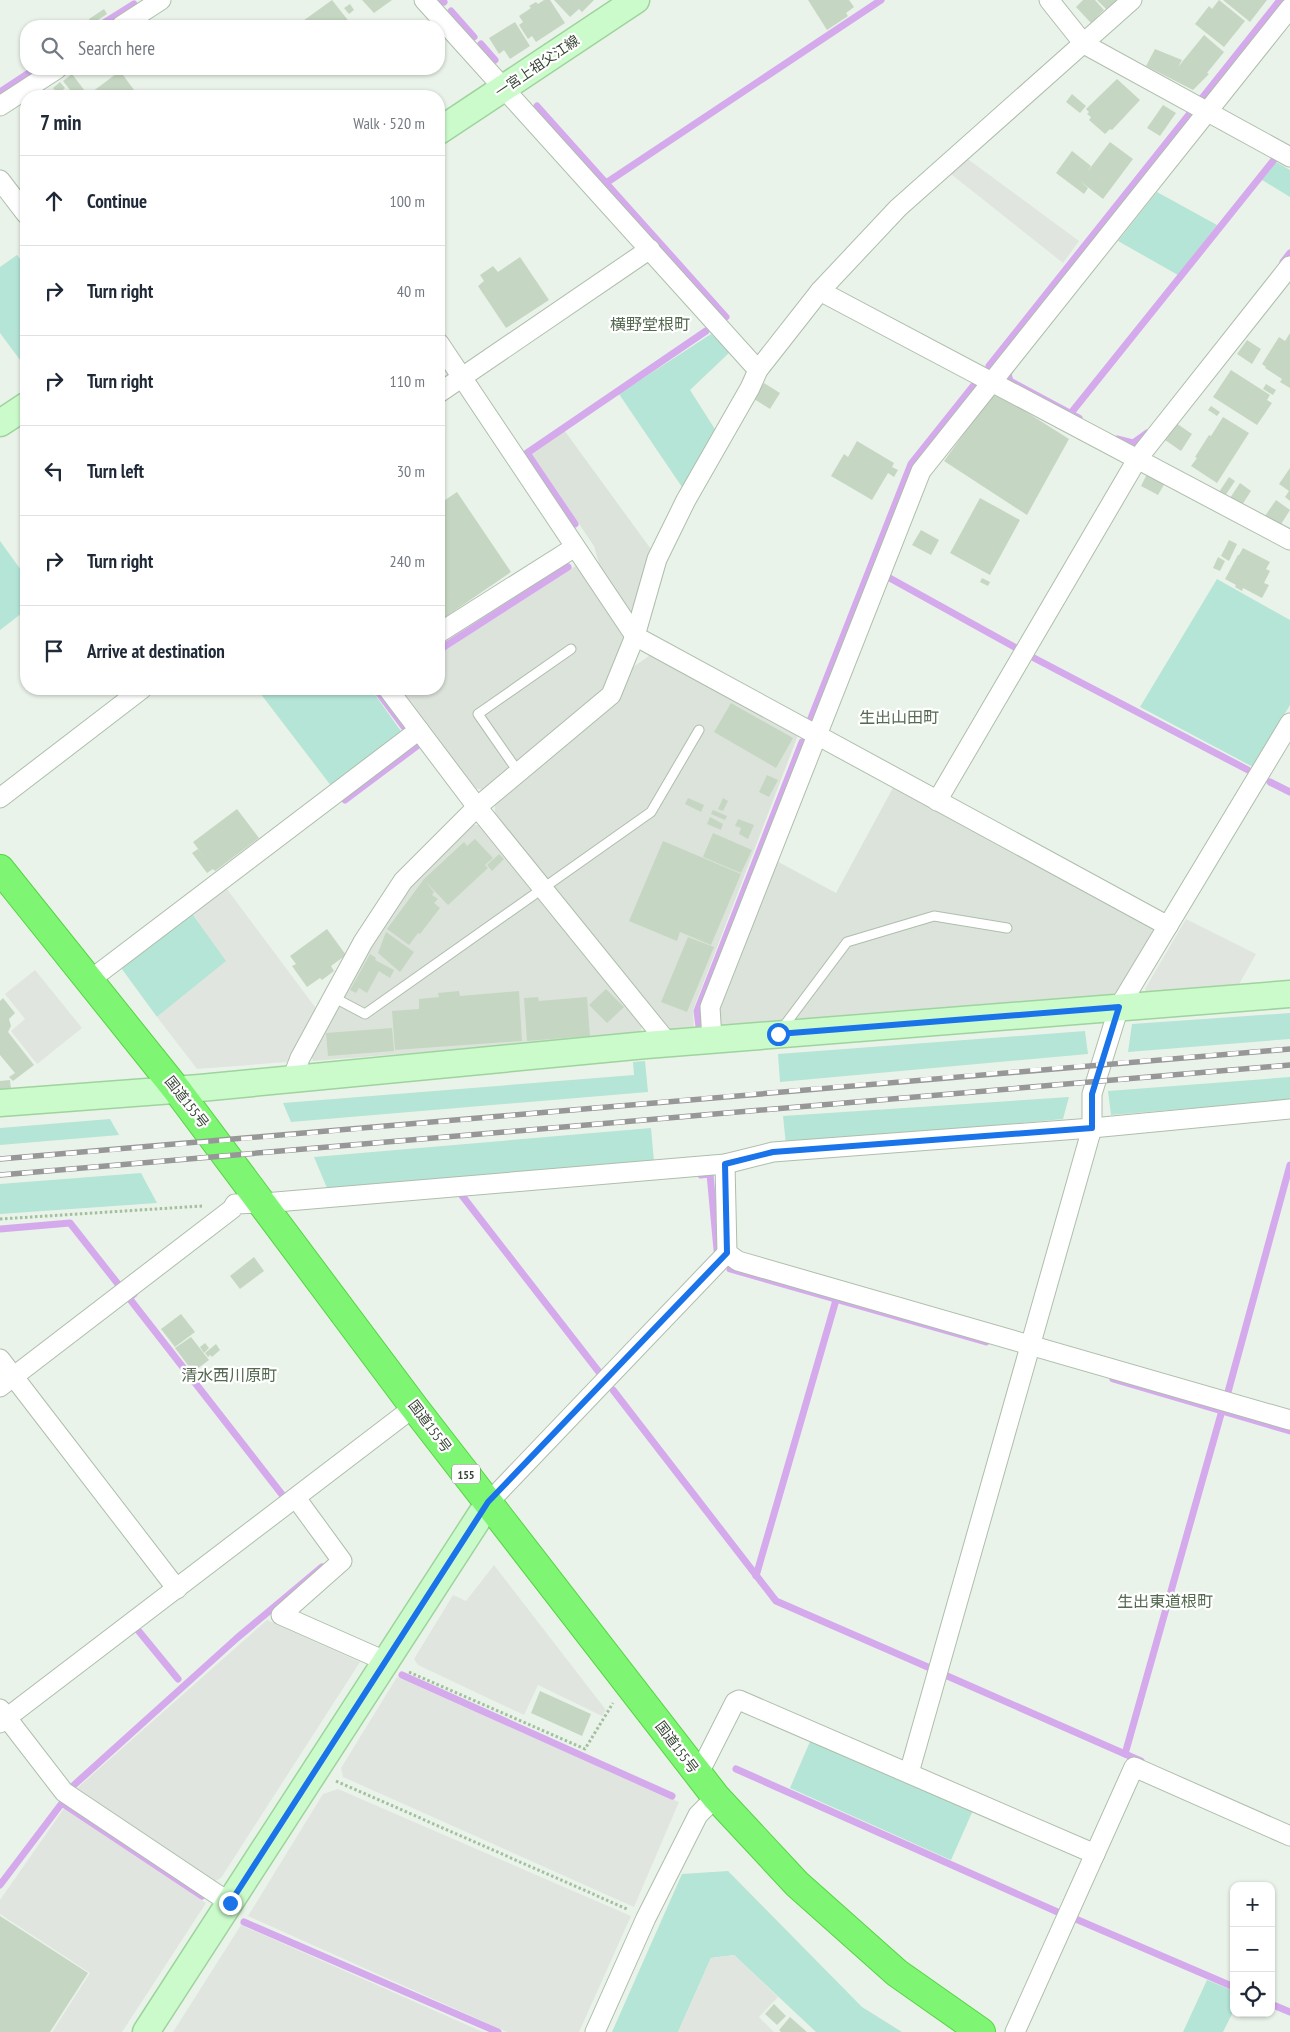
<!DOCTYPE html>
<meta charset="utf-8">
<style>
:root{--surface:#fff;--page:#f2f2f3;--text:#1f2937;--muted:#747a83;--line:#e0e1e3}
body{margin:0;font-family:"PT Sans Narrow","Noto Sans JP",sans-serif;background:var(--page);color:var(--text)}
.controls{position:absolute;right:15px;bottom:15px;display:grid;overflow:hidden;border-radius:10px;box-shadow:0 1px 4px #0004}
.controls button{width:45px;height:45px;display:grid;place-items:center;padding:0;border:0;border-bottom:1px solid var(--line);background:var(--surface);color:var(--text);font:25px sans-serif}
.stop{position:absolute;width:15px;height:15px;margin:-11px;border:4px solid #1a73e8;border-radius:50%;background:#fff}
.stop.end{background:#1a73e8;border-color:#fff;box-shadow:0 1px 5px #0008}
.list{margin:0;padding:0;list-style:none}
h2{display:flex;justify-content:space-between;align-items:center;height:65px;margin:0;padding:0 20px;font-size:21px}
h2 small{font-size:16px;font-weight:400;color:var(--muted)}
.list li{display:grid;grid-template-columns:32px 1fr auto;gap:15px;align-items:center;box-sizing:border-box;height:90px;padding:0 20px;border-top:1px solid var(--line)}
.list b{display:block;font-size:19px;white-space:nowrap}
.list em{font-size:16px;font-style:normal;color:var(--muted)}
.icon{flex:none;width:28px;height:28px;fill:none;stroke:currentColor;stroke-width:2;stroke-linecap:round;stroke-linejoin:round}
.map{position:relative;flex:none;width:1290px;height:2032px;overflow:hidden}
.search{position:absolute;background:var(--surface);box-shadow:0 1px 4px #0004;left:20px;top:20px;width:425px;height:55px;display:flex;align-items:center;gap:12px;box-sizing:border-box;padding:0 18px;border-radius:20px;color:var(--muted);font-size:19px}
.panel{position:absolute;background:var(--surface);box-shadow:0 1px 4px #0004;left:20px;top:90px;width:425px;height:605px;border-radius:20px}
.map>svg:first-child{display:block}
.industrial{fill:#dce3db}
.green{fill:#b5e5d6}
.parking{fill:#e1e5e0}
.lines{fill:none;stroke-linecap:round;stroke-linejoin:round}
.stream{stroke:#d5aaec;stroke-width:7}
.building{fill:#c5d7c2}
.lane-casing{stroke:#aebeac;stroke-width:11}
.street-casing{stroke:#aebeac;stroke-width:21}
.secondary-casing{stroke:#9fd39e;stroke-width:29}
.highway-casing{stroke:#55d443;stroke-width:30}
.path{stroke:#a2bf9e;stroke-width:3;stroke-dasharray:2.5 2.5;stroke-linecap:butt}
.lane{stroke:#fff;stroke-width:9}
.street{stroke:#fff;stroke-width:19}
.secondary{stroke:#cbfbcb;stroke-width:26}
.highway{stroke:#7ef573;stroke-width:28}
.rail-casing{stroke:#979797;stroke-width:5.5}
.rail{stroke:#fff;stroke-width:4;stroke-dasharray:11;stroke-linecap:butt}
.route{stroke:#1a73e8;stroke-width:6}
.labels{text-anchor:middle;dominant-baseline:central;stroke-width:4.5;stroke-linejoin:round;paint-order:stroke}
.shield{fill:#fff;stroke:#757e74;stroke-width:1}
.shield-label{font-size:12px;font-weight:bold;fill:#3a4738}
.street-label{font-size:14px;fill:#3a4738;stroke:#fff}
.quarter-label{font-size:16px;fill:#546950;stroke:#fff}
</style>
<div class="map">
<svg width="1290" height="2032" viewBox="0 0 1290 2032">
<rect width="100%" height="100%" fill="#eaf3e9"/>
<g class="industrial">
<path d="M564,430L653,552L636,611L629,615L602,574L594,546L531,453Z"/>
<path d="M577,565L627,642L603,694L484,790L474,788L399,689H439V654Z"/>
<path d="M652,654L800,730L693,1010L694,1030L667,1034L495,816V802L616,697L633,667Z"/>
<path d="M895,784L1154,925L1151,937L1120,990L1103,999L716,1028L715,1007L773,859L836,893Z"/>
<path d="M472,825H482L642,1027L639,1035L313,1061L311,1055L381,925L408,887Z"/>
</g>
<g class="green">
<path d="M1276,162L1290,170V197L1262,180Z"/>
<path d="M1157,192L1217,225L1178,275L1118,241Z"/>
<path d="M17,255L26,267V368L0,333V267Z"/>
<path d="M711,334L730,352L690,390L718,434L684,490L619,394Z"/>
<path d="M0,541L26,577V610L0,630Z"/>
<path d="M1217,579L1290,620V705L1253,767L1140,707Z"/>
<path d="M257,689H371L403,734L332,787Z"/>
<path d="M191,912L227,961L157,1017L119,965Z"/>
<path d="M1290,1013V1039L1128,1052L1132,1024Z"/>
<path d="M1085,1031L1088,1054L780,1082L778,1054Z"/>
<path d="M645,1061L648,1092L291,1122L283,1103L634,1075L633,1062Z"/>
<path d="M1290,1077V1100L1111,1115L1108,1091Z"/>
<path d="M1069,1097L1063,1119L786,1145L783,1116Z"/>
<path d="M110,1119L119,1135L0,1145V1128Z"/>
<path d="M651,1128L654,1162L327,1188L314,1157Z"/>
<path d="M141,1173L157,1203L0,1214V1184Z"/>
<path d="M812,1737L974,1808L951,1860L790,1788Z"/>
<path d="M728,1871L862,2007L902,2032H816L734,1955L711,1958L678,2032H612L682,1874Z"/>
<path d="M1207,1980L1234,1991V2010L1223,2032H1183Z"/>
</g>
<g class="parking">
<path d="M965,157L1079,241L1063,263L947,171Z"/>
<path d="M224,885L318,1011L295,1053L287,1062L197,1069L157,1017L226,961L191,912Z"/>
<path d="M1186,919L1256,954L1237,988L1150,996L1145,989Z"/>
<path d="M35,970L82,1028L37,1064L11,1031L25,1019L5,994Z"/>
<path d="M494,1565L606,1710L602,1716L538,1685L524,1715L418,1665L414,1659L453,1595L466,1601Z"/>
<path d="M267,1620L360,1662L221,1878L213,1882L75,1790Z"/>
<path d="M397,1677L679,1802L634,1907L343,1777L341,1768Z"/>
<path d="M338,1789L631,1916L579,2032H507L248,1916L323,1794Z"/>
<path d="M65,1807L206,1903L122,2032H52L90,1973L0,1914V1900Z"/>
<path d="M241,1925L483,2032H173Z"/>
<path d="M734,1955L778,1997L759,2017L774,2032H678L711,1958Z"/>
</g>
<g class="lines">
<g class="stream">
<path d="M442,0L444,2"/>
<path d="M451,11L474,37"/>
<path d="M99,26L134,4"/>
<path d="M481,44L495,60"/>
<path d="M0,92L35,69"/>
<path d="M537,106L726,317"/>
<path d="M606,183L881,0"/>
<path d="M1283,262L1290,253"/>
<path d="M989,366L1280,0"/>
<path d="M1011,369L1008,374L1010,381L1079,418"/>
<path d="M1071,413L1273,161"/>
<path d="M1117,439L1133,443L1147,433"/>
<path d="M575,524L527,453L706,331"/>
<path d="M886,576L1018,649"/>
<path d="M439,650L568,567"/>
<path d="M1034,658L1248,770"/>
<path d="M378,692L404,727"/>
<path d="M811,718L911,464L974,385"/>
<path d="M1270,782L1290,792"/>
<path d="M345,800L417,746"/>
<path d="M699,1027L697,1011L802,742"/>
<path d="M701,1175L710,1174L717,1250"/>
<path d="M466,1193H460L599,1372"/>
<path d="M0,1229L70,1223L118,1284"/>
<path d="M730,1269L986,1342"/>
<path d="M134,1294L129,1298L284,1497"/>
<path d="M1113,1379L1290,1431"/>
<path d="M613,1390L776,1601L930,1668"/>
<path d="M1228,1392L1290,1165"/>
<path d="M756,1576L836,1300"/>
<path d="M137,1629L178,1679"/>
<path d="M402,1675L672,1796"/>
<path d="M945,1675L1141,1761"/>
<path d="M1125,1754L1223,1407"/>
<path d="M736,1769L1062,1914"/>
<path d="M74,1785L237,1638L322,1567"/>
<path d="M0,1885L62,1803L202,1896"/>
<path d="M1071,1917L1234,1987"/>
<path d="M244,1922L498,2032"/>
<path d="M1271,2004L1290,2012"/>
</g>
</g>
<g class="building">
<path d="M332,0L351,24L348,26H296Z"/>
<path d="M362,0H392L374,13Z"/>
<path d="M544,0H550L565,23L536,42L532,36L528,39L519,25L523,22L519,16L531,8L529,6L536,2L538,4Z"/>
<path d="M554,0H594L582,12L579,9L570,17Z"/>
<path d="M808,0H849L854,7L846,13L848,16L827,30Z"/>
<path d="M1083,0H1095L1104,10L1091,23L1076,7Z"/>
<path d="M1097,0H1117L1107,10Z"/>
<path d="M1219,0L1245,21L1224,47L1195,24L1209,6L1212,9Z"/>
<path d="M1223,0H1267L1250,22Z"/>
<path d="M350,4L354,10L349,14L344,8Z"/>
<path d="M104,9L107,14L92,24L89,19Z"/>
<path d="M515,22L530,46L510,59L504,50L499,54L489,38Z"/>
<path d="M1204,35L1224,52L1207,73L1209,74L1193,90L1146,66L1155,49L1182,60L1178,67Z"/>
<path d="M120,71L137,94L134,96H75L63,81L72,74L88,95Z"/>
<path d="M1117,79L1140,100L1112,130L1110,129L1105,134L1089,120L1091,117L1087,114L1089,112L1086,109Z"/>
<path d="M60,82L65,88L58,94L53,88Z"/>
<path d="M1072,94L1086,106L1080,113L1066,102Z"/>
<path d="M1163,105L1176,113L1160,136L1147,128Z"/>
<path d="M1110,142L1133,159L1103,199L1080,181L1088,188L1084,194L1056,173L1072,151L1091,166L1087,172Z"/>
<path d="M520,257L549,300L506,328L478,286L484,281L480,275L493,266L498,272Z"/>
<path d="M1290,333V388L1280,382L1282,379L1265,368L1266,367L1262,364L1279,337L1285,341Z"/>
<path d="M1247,340L1261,349L1252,364L1237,354Z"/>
<path d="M1231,370L1270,395L1267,400L1272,403L1257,425L1213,397Z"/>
<path d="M764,383L780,393L770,409L754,399Z"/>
<path d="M1266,384L1276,390L1273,395L1263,389Z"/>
<path d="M998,394L1069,439L1027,515L944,461L990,398Z"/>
<path d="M1211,406L1220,412L1217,416L1208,410Z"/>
<path d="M1223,417L1249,433L1217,483L1191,466L1197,458L1195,457L1209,435L1211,436Z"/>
<path d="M1176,423L1192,434L1181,451L1165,440Z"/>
<path d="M857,441L894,463L892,467L898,470L894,477L888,473L872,500L831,476L844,454L848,457Z"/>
<path d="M1290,468V501L1285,497L1289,491L1279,484Z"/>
<path d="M1147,474L1165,483L1158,495L1141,486Z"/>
<path d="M1229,477L1235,481L1225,496L1219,492Z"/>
<path d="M1240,483L1251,491L1242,505L1230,498Z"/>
<path d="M457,492L511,572L441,620L439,617V504Z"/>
<path d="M980,498L1020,520L990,575L950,553Z"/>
<path d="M1276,500L1290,510L1280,526L1265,516Z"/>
<path d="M921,530L939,540L931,555L912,545Z"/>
<path d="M1229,540L1237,544L1229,561L1221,556Z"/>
<path d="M1243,548L1270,562L1266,569L1270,571L1264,583L1269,585L1262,598L1243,588L1242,591L1235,587L1236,585L1225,579L1238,555H1239Z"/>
<path d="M1218,557L1225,561L1220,571L1213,568Z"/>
<path d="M982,578L990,582L988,586L980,582Z"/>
<path d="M731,703L793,738L776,768L714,732Z"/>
<path d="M767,775L778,780L769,797L759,792Z"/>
<path d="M688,798L704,805L701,812L685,804Z"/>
<path d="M723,798L728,801L723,811L718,809Z"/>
<path d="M237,809L259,838L215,871L213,869L207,873L192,853L198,849L207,861L193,842Z"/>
<path d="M713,810L727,816L725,820L711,814Z"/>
<path d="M710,817L723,824L721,830L707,824Z"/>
<path d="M738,819L754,825L748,839L739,834L741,828L735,826Z"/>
<path d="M713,833L752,850L741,873L703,857Z"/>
<path d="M475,839L493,858L485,865L488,868L448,905L426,882L434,892L432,895L438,899L434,903L440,908L420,934L418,933L409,945L387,929L424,879L464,842L467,846Z"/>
<path d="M663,841L741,874L711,945L680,932L677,941L629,921Z"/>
<path d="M499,854L504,859L492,871L487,865Z"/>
<path d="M327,929L346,955L331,966L334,971L322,980L320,978L307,987L292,966L296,964L290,956Z"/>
<path d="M386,932L414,952L400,972L378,953Z"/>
<path d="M688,937L714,947L687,1012L661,1002Z"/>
<path d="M370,954L376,958L375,960L394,970L390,978L379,971L367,993L359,988L356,993L350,990Z"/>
<path d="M606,989L624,1007L607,1023L589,1005Z"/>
<path d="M459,991L460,996L519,991L522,1041L395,1050L392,1011L419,1009V999L439,997L438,993Z"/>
<path d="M538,997L539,1001L587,997L590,1036L527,1041L524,998Z"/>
<path d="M3,998L15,1013L9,1019L11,1026L8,1032L34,1065L13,1081L9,1077L15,1073L0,1055V1001Z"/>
<path d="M392,1028L394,1051L328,1056L326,1033Z"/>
<path d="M10,1080L11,1089L0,1090V1081Z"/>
<path d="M254,1257L264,1271L240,1289L230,1276Z"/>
<path d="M181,1314L195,1332L175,1347L161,1329Z"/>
<path d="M191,1337L209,1360L193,1372L175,1348Z"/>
<path d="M205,1343L209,1348L204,1353L200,1347Z"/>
<path d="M216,1344L220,1350L212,1357L210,1355L208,1357L205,1353Z"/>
<path d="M540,1691L591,1714L582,1736L531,1713Z"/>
<path d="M0,1916L88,1973L50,2032H0Z"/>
<path d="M774,2004L786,2016L777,2025L765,2014Z"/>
<path d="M790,2017L807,2032H781L779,2030Z"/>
</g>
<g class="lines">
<defs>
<g id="lane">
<path d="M519,773L478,714L571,649"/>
<path d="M333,997L365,1014L651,812L699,730"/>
<path d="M781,1030L847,942L934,916L1007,928"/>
</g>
<g id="street">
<path d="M424,0L758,370"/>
<path d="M1049,0L1084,44L1290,157"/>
<path d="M121,26L161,0"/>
<path d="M0,106L57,69"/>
<path d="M0,180L26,214"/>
<path d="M820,291L1290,540"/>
<path d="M439,343L635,636L1168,926"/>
<path d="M439,393L650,249"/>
<path d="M439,633L575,547"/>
<path d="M388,689L477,807L668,1043"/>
<path d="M0,798L142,689"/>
<path d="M937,801L1138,458L1290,266"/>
<path d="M90,980L419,730"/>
<path d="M712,1040L710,1007L921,471L1290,8"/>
<path d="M292,1079L300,1058L363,942L403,881L477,807L611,695L635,636L657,559L686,500L750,388L758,370L820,291L898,208L1132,0"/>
<path d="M725,1164L727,1253L738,1261L1290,1420"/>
<path d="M0,1359L177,1589"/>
<path d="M0,1387L232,1209L235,1204L264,1203L725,1164L773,1152L1092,1128L1290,1109"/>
<path d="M296,1498L342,1561L281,1615L385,1661"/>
<path d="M489,1502L727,1253"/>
<path d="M0,1709L64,1792L230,1903"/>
<path d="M0,1723L414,1407"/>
<path d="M909,1773L1092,1128V1094L1119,1007L1290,723"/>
<path d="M698,1775L735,1702L739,1700L1095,1854"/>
<path d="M595,2032L646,1918L698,1815L716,1797"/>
<path d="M1015,2032L1134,1767L1290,1836"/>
</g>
<g id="secondary">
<path d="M439,131L636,0"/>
<path d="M0,423L26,406"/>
<path d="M0,1103L200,1088L646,1045L1290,994"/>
<path d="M146,2032L489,1502"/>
</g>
<path id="highway" d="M0,869L177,1090L414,1407L716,1797L797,1884L897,1973L981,2032"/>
</defs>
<use href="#lane" class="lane-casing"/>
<use href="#street" class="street-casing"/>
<use href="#secondary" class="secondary-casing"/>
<use href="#highway" class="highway-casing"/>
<g class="path">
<path d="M0,1219L202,1206"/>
<path d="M409,1672L585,1749L613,1703"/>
<path d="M336,1781L627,1909"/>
</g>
<use href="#lane" class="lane"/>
<use href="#street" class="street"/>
<use href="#secondary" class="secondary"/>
<use href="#highway" class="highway"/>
<defs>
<g id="rail">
<path d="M0,1159C430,1124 860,1083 1290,1049"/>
<path d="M0,1175L1290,1065"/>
</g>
</defs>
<use href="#rail" class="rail-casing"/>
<use href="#rail" class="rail"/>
</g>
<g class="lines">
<path class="route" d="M230,1903L488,1502L727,1253L725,1164L773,1152L1092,1128V1094L1119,1007L778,1034"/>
</g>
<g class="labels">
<rect class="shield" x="452" y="1464.5" width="28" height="19" rx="4"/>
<g class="shield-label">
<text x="466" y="1474">155</text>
</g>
<g class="street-label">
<text transform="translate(537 66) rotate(-34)">一宮上祖父江線</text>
<text transform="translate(187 1102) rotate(52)">国道155号</text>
<text transform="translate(430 1426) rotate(53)">国道155号</text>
<text transform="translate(677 1747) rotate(53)">国道155号</text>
</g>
<g class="quarter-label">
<text x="650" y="324">横野堂根町</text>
<text x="899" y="717">生出山田町</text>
<text x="229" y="1375">清水西川原町</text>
<text x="1165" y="1601">生出東道根町</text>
</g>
</g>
</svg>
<div class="controls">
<button>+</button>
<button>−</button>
<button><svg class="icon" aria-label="locate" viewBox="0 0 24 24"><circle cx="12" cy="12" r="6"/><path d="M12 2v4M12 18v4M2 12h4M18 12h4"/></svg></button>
</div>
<div class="stop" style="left:778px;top:1034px"></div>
<div class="stop end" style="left:230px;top:1903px"></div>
<div class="search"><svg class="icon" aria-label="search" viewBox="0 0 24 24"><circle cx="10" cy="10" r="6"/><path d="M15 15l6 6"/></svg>Search here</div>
<section class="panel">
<h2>7 min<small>Walk · 520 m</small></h2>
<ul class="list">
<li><svg class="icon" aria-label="ahead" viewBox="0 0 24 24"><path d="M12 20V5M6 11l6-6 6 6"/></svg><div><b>Continue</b></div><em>100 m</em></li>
<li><svg class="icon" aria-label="right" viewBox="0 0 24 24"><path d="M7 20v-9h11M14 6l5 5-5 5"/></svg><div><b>Turn right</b></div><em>40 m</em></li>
<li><svg class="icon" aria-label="right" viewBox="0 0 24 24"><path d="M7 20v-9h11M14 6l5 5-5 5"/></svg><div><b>Turn right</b></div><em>110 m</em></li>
<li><svg class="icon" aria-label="left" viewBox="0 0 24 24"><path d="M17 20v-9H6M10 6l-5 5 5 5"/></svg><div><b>Turn left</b></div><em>30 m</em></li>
<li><svg class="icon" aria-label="right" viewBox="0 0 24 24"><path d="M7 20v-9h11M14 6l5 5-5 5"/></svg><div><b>Turn right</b></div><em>240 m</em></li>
<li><svg class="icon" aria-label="arrive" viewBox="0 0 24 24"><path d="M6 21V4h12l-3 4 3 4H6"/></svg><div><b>Arrive at destination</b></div></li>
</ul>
</section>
</div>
